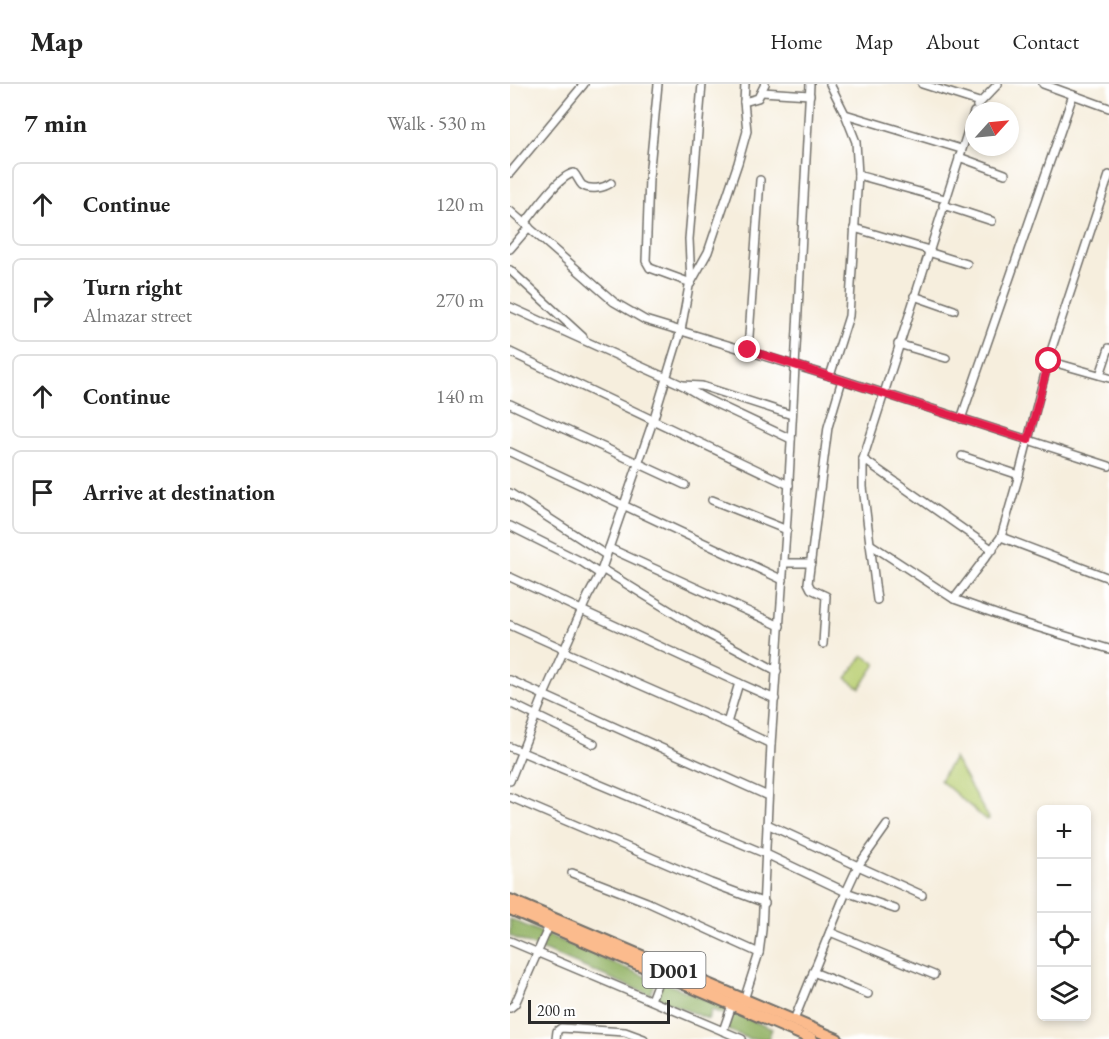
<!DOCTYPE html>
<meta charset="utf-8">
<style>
:root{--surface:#fff;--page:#f2f2f2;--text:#222;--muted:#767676;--line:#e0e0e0}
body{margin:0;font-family:"EB Garamond",serif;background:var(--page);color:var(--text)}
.controls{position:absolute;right:18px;bottom:18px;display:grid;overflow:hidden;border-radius:9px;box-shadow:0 3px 9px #0003}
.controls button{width:54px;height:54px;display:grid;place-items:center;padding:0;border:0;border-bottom:2px solid var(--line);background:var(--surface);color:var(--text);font:30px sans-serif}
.compass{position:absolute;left:455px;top:18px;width:54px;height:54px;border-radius:50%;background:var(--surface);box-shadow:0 3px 9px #0003;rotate:63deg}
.scale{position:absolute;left:18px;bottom:15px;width:142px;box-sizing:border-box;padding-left:6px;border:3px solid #2b2b2b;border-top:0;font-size:16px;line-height:21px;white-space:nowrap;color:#2b2b2b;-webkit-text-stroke:4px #fff;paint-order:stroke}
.stop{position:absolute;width:18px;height:18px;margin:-14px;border:4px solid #e11d48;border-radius:50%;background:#fff}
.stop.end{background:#e11d48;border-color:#fff;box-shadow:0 2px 6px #0008}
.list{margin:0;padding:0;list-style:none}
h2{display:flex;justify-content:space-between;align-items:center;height:78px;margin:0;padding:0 24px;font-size:26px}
h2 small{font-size:20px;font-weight:400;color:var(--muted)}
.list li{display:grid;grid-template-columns:39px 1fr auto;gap:18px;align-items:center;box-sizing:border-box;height:84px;margin:0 12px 12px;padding:0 12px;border:2px solid var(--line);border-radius:9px}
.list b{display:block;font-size:22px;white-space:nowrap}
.list p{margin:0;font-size:20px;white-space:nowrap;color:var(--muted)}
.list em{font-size:20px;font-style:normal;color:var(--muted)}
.icon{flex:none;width:33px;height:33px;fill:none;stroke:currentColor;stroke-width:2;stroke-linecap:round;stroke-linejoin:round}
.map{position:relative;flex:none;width:599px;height:955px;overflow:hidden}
header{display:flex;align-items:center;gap:36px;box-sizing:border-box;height:84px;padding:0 30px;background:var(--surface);border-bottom:2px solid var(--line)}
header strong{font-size:28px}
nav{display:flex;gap:33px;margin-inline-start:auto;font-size:21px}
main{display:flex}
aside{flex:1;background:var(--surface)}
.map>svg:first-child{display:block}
.green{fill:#bacf73;stroke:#727d4f;stroke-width:1.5}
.forest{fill:#93b265;stroke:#5f6e48;stroke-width:1.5}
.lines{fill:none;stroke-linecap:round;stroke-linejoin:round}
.minor-casing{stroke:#726f69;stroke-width:10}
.highway-casing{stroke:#726f69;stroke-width:14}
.minor{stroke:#fff;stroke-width:7}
.highway{stroke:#fbbb8d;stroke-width:10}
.route{stroke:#e11d48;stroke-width:8}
.labels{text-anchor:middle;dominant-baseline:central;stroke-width:6;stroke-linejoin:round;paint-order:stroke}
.shield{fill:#fff;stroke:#6b6b6b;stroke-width:1.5}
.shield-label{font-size:21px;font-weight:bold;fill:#2b2b2b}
</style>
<header>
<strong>Map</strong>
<nav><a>Home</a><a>Map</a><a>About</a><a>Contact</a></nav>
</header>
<main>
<aside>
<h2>7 min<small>Walk · 530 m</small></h2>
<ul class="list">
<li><svg class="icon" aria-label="ahead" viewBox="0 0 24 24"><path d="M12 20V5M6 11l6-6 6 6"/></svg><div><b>Continue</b></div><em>120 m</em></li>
<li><svg class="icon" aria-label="right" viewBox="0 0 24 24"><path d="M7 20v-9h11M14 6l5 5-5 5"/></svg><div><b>Turn right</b><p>Almazar street</p></div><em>270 m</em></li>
<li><svg class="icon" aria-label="ahead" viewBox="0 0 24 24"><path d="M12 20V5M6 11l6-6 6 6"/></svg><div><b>Continue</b></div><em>140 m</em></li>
<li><svg class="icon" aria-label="arrive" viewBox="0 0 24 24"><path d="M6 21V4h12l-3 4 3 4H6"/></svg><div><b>Arrive at destination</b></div></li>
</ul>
</aside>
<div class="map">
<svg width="599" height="955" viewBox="0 0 599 955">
<rect width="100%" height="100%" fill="#fff"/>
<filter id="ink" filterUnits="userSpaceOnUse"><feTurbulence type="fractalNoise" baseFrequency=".0167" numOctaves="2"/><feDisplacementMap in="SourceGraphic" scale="12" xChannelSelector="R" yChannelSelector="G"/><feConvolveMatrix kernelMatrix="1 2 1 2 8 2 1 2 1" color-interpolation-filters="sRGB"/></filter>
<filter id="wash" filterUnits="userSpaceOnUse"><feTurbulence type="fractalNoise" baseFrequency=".008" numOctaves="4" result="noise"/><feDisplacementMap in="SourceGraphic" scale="24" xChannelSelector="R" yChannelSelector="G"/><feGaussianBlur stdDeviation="1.35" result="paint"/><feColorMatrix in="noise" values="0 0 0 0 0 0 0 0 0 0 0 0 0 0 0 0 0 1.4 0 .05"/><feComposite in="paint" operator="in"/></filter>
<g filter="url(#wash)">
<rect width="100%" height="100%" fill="#f6eedd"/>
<g class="green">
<path d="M353,571L366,580L350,604L336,594Z"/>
<path d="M444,674L479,735L476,736L430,696Z"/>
</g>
<g class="forest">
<path d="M0,835L146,897L140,911L0,852Z"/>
<path d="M153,898L220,925L213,930L202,926L198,935L146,914L150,900Z"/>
<path d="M223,928L262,945L258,955H240L216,945Z"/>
</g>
</g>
<g filter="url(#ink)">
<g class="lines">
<defs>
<g id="minor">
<path d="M148,0L139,94L136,177L140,184L181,199L179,155L192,0"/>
<path d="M320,0L335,30L346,58L348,91L339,232L320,292L599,382"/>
<path d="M412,0L469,18"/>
<path d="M533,0L599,24"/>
<path d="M252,8L300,11"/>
<path d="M234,18L248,14L255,0"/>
<path d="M467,22L488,0"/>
<path d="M335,30L451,65"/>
<path d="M449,73L495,90"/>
<path d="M0,89L74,0"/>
<path d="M348,91L435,115"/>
<path d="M433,121L482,137"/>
<path d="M0,127L104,218L135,236L320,292"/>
<path d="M15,139C25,127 49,91 64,89C67,92 69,98 72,101C80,107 94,104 101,99"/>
<path d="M344,144L419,166"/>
<path d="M0,165L19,143"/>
<path d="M418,168L457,180"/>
<path d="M0,186L73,253"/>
<path d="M404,212L444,226"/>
<path d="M0,223L172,301L194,314L281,355"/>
<path d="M388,260L436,274"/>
<path d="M238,266L250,96"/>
<path d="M0,268L279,401"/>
<path d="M539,277L599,294"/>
<path d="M590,291L599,264"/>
<path d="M172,301L192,302L282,331"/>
<path d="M0,320L175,401"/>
<path d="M451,335L563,11"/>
<path d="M0,368L273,496"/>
<path d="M452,372L509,391"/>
<path d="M353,375L483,466"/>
<path d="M0,409L96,471"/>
<path d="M202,416L277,446"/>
<path d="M0,442L72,478L90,490"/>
<path d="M491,453L599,494"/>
<path d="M360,460L444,515L500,535L599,565"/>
<path d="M99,464L270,542"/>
<path d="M274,479H301"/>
<path d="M92,485L196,549L267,587"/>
<path d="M0,493L229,599L217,639L261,660L252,846L249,869L233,919"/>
<path d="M444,515L491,453L509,391L540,270L599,91"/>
<path d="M367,516L353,403V375L464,28"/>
<path d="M0,541L49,563L55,568L217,639"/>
<path d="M313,560L316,512L301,505L298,499L318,343L332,296"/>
<path d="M0,596L258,712"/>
<path d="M229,599L265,615"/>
<path d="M0,619L84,660"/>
<path d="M261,660L277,434L300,0"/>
<path d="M0,663L256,770L336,808L284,936"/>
<path d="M0,697L34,611L78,512L90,490L143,337L171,246L179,202L198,168L228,79L237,47L234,18L235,0"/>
<path d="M0,713L201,799L255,819"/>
<path d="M257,740L348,782L336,808L385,825"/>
<path d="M377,741L348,782L412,811"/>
<path d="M62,789L137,818L249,869"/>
<path d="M320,848L424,891"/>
<path d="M0,857L232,955"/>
<path d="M303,888L358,910"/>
<path d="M141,916L151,890"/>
<path d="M0,924L5,920L39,842"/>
<path d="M213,947L222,921"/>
<path d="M46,955L47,947L51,944L115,948L134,955"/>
</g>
<g id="highway">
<path d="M0,816L327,955"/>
<path d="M0,825L302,955"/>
</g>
</defs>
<use href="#minor" class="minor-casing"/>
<use href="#highway" class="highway-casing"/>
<use href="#minor" class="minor"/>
<use href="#highway" class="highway"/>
</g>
</g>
<g class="lines" filter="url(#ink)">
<path class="route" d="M238,266L518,356L539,277"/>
</g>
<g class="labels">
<rect class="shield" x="132.5" y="868" width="63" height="36" rx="4.5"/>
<g class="shield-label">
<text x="164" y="886">D001</text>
</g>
</g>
</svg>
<div class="controls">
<button>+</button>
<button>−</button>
<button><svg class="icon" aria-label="locate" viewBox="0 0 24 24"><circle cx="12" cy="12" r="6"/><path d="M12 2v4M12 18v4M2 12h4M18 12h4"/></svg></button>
<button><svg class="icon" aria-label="layers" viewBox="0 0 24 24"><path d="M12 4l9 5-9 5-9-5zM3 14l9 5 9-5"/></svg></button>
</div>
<svg class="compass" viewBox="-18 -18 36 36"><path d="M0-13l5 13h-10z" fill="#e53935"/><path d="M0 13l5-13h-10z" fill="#767676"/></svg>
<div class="scale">200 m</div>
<div class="stop" style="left:539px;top:277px"></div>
<div class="stop end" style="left:238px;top:266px"></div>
</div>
</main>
